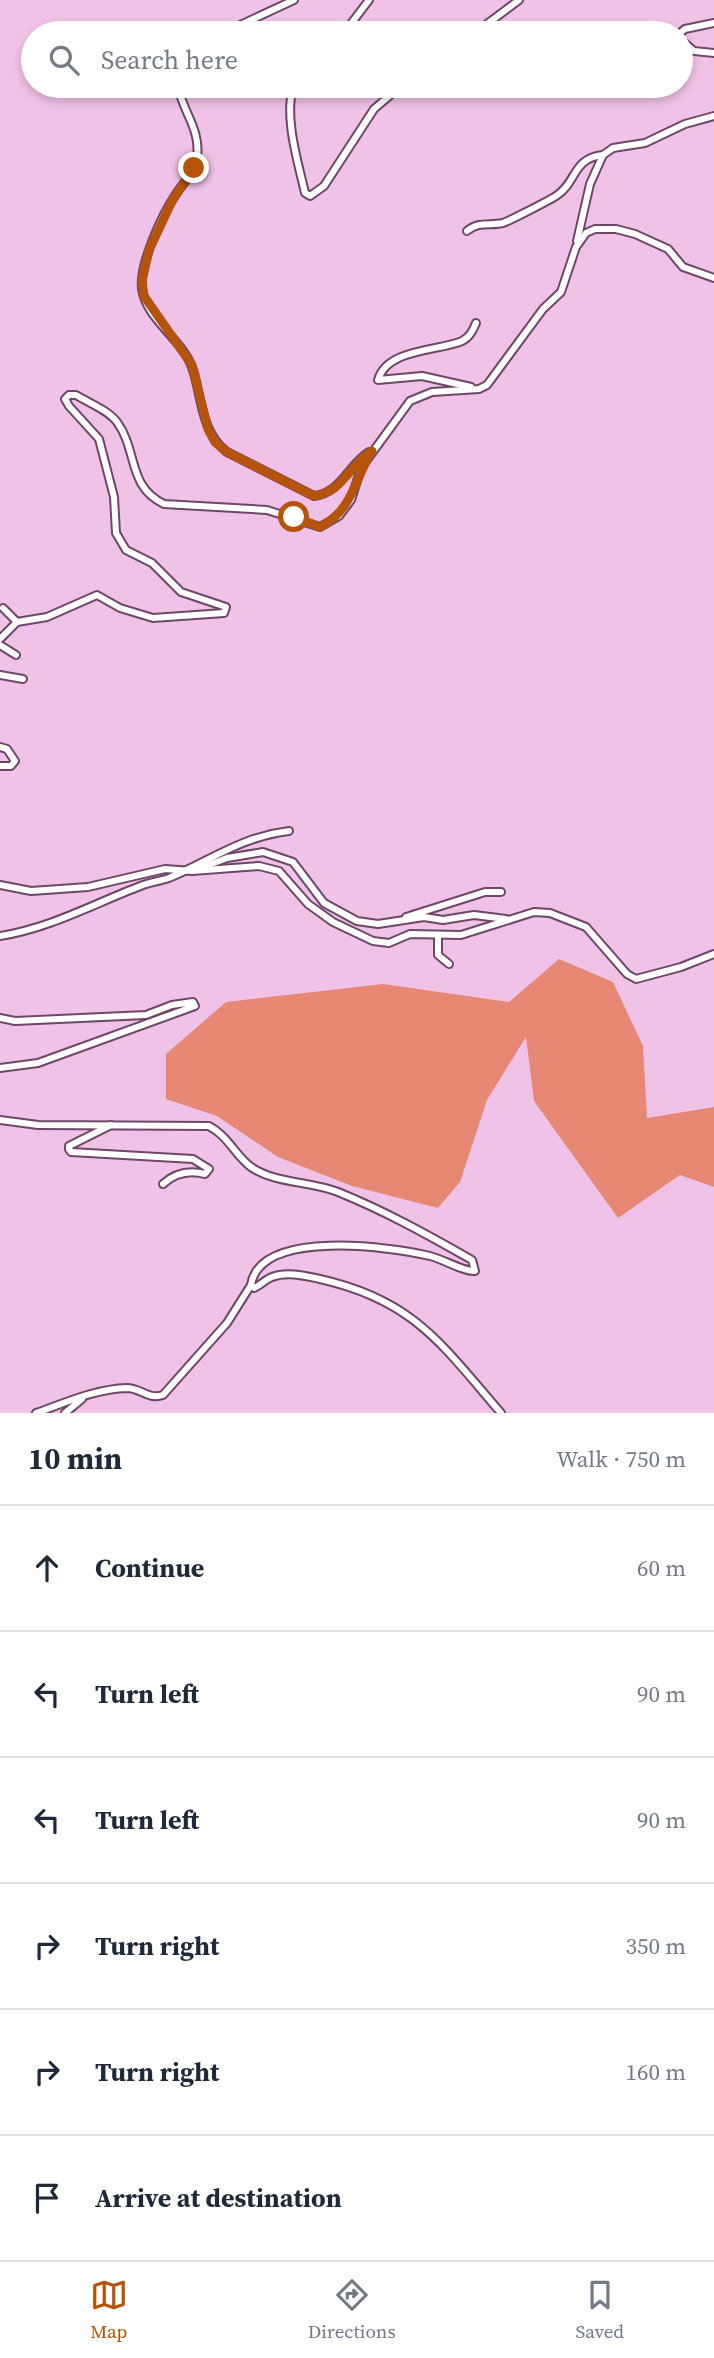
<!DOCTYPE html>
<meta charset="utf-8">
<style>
:root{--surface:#fff;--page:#f2f2f3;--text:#1f2937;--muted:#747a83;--line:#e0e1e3;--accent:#b45309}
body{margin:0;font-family:"Source Serif 4",serif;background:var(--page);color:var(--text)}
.stop{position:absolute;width:21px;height:21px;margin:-16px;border:5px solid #b45309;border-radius:50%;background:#fff}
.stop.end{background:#b45309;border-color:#fff;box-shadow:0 2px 7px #0008}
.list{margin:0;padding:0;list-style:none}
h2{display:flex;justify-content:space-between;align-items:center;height:91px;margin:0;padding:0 28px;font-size:30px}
h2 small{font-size:23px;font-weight:400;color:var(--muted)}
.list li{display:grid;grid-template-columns:46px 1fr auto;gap:21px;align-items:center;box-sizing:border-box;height:126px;padding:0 28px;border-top:2px solid var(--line)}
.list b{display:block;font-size:26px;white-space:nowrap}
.list em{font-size:23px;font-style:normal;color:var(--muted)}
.icon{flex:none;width:38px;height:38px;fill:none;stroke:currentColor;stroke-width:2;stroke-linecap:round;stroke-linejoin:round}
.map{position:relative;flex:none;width:714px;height:1413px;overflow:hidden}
.search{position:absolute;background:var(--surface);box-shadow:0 4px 10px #0003;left:21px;right:21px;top:21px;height:77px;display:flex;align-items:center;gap:18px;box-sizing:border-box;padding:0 24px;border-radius:38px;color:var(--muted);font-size:26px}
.sheet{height:847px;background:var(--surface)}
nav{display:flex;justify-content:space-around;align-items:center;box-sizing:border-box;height:98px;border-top:2px solid var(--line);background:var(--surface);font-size:19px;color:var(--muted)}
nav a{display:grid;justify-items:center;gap:4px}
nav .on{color:var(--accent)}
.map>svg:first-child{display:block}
.forest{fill:#e78875}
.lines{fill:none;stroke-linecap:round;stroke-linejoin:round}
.minor-casing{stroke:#6e4768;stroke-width:10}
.minor{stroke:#fff;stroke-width:6}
.route{stroke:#b45309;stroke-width:9}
</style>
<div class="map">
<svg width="714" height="1413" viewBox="0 0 714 1413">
<rect width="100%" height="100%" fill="#f0c2e8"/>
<path class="forest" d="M559,959L613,982L643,1046L647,1118L714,1107V1187L680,1175L618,1218L534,1101L526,1037L487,1100L460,1182L438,1208L352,1186L278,1157L217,1116L166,1099V1054L226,1002L383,984L509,1002Z"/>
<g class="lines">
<defs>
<g id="minor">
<path d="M223,33L294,0"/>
<path d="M344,33L369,0"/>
<path d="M475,33L519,0"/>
<path d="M680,33L685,29L714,23"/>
<path d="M681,40L694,51L714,53"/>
<path d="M178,86C182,111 201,129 197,157C194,173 184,182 176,194C162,215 139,264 142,289C146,320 184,340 193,370C202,399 201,432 227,452L314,496C342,492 347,466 369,452"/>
<path d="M293,86C284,118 298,162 305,193L310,196L324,186L374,109L401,86"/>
<path d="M467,231C479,221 489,226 503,223C511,220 548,201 556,196C577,183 572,158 603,155"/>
<path d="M577,241L590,184L603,155L613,148L645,143L685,124L714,116"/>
<path d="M471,387L422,376L378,380C387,348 440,351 462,341C470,337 473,330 476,323"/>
<path d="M3,608L17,622"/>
<path d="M0,639L17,622L47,617L97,595L120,608L153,618L224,613L226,607L181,592L152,563L126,550L116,533L114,497L99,439L69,406L65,399L69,395H76C89,403 108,410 117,422C138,451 127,486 164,504L267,510L320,527L339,516L351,500L361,468L410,401L432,392L479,389L487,385L543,309L561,292L576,247L586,233L595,229H616L635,234L668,249L683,267L714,278"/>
<path d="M0,645L16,655"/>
<path d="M0,675L23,679"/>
<path d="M0,747L7,749L15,761L11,766H0"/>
<path d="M198,869L227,858L263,852L293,862L324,903L357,921L378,924L424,917L443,920L474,915L506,919"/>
<path d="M0,885L31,891L88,887L165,869L192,871L259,866L279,871L308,904L333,922L373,941L389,943L410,934L461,935L534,912L550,913L586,927L627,974L636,979L681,967L714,954"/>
<path d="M406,917L485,892H501"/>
<path d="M438,935V955L449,964"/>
<path d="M0,936C51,928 95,903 143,885C151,882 160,881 169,878C212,860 240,837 289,831"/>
<path d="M0,1018L15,1021L146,1015L172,1005L193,1002L195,1006L38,1063L0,1068"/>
<path d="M0,1120L38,1125L209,1126C228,1136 235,1155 251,1167C276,1184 311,1181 338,1192C385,1211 428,1235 472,1260L475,1271C464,1272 443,1259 430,1256C392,1247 260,1228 251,1285L254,1288C261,1285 266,1279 272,1277C287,1271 306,1276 320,1279C414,1300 442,1345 501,1413"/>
<path d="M111,1125L69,1146V1149L71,1152L193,1159L209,1169L205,1174C189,1170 175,1173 163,1184"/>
<path d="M36,1413C65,1403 95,1389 127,1388C141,1388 148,1400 163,1395L227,1323L251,1285"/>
<path d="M65,1413L82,1399"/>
</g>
</defs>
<use href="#minor" class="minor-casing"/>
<use href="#minor" class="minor"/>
</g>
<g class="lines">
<path class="route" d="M194,168L172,201L149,250L142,281L144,296L192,365L208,429L215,442L227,452L314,496C343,492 349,465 372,451C354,480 353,510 320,527L294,517"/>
</g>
</svg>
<div class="stop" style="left:294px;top:517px"></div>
<div class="stop end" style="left:194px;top:168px"></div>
<div class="search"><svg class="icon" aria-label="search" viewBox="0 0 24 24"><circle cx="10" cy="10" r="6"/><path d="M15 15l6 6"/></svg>Search here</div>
</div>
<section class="sheet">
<h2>10 min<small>Walk · 750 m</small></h2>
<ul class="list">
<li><svg class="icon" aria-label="ahead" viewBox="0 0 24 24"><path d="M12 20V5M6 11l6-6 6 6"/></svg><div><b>Continue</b></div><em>60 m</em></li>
<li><svg class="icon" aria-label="left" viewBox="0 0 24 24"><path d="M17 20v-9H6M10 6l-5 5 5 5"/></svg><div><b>Turn left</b></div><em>90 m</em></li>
<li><svg class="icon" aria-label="left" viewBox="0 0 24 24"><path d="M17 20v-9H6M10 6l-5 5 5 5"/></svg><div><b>Turn left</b></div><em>90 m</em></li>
<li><svg class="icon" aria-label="right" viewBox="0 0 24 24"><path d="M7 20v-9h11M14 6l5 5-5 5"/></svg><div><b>Turn right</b></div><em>350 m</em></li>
<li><svg class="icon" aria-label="right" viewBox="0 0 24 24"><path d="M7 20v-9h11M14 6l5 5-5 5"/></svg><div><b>Turn right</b></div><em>160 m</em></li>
<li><svg class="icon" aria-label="arrive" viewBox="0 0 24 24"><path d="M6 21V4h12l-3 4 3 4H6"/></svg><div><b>Arrive at destination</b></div></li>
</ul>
</section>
<nav>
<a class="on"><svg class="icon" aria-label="map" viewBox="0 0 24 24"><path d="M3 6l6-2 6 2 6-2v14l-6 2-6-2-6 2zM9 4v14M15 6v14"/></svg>Map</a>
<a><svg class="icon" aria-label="directions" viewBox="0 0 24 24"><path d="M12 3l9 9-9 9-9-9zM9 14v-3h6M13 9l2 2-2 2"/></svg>Directions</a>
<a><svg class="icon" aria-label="saved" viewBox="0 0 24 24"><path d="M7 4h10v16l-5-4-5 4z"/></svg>Saved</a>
</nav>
